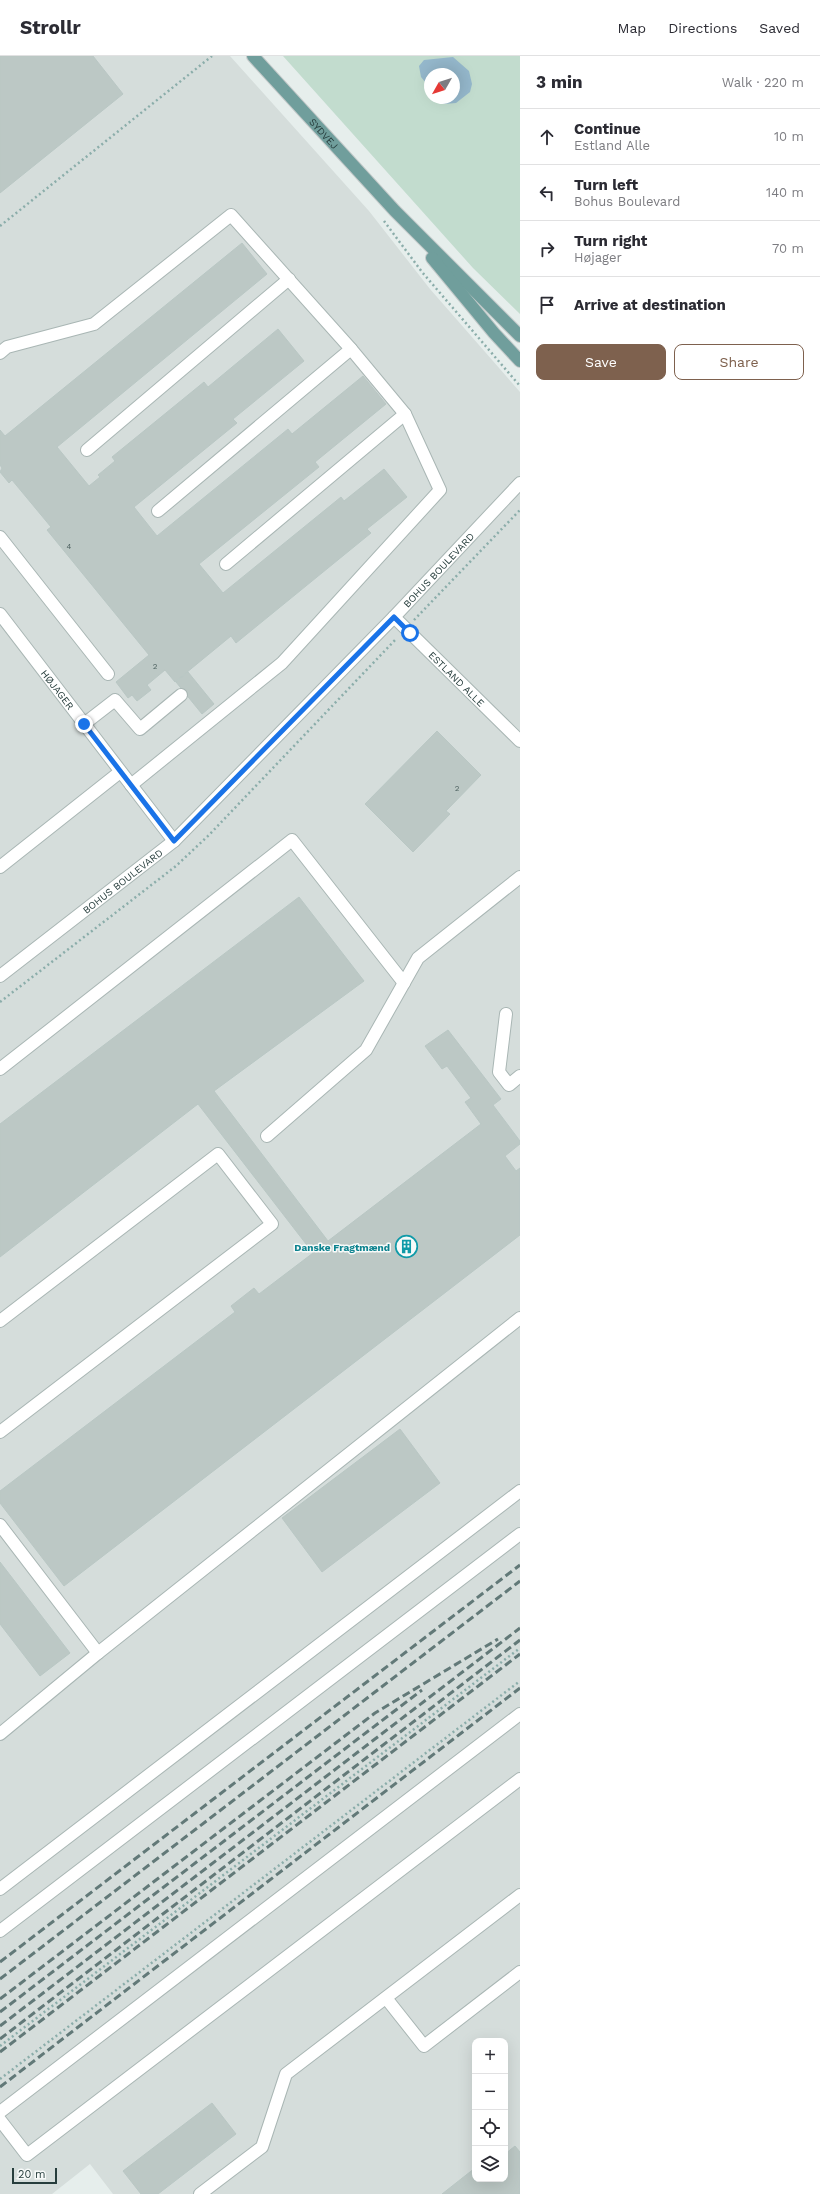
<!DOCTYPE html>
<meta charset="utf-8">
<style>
:root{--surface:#fff;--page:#f7f7f7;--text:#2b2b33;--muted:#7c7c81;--line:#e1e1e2;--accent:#7e614e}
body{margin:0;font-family:"Work Sans",sans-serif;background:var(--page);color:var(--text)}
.controls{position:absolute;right:12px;bottom:12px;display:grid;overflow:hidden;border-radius:8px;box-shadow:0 4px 16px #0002}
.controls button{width:36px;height:36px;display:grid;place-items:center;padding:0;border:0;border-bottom:1px solid var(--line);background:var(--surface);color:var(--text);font:20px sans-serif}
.compass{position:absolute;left:424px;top:12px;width:36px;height:36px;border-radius:50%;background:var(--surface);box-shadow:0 4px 16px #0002;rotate:231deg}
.scale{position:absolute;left:12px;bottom:10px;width:45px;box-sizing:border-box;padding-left:4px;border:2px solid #273e3d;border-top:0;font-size:11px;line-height:14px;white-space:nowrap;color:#273e3d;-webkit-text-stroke:3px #f7faf9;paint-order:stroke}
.stop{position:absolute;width:12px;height:12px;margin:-9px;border:3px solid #1a73e8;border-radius:50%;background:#fff}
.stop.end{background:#1a73e8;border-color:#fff;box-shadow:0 1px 4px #0008}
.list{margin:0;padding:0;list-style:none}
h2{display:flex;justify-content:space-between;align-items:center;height:52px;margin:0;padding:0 16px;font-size:17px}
h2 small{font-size:13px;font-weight:400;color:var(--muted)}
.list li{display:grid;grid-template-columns:26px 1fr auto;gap:12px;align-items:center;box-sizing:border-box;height:56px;padding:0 16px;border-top:1px solid var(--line)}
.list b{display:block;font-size:15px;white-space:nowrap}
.list p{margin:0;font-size:13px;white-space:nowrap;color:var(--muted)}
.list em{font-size:13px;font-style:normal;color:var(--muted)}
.actions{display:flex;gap:8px;padding:12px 16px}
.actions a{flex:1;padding:9px 0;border:1px solid var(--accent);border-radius:8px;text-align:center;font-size:14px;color:var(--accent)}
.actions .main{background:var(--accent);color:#fff}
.icon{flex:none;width:22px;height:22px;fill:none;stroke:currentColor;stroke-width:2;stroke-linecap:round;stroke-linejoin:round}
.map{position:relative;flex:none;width:520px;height:2138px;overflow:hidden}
header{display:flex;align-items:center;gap:24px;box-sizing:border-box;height:56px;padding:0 20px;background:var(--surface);border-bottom:1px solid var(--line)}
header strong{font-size:19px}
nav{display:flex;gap:22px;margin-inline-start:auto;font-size:14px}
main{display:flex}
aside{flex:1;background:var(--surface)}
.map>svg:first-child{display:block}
.built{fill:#d5dddb;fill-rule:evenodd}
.green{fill:#c2dcce;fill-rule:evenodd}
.water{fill:#95b8cc}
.building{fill:#bcc8c5;stroke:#b9c7c4}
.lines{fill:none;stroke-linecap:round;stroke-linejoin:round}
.minor-casing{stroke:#a9b6b4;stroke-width:14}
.major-casing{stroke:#c3c9c9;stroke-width:14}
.path{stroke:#8badaa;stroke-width:2.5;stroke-dasharray:2 3;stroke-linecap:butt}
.minor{stroke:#fff;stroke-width:12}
.major{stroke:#709e9c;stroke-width:12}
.rail{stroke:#627978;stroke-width:3;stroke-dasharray:8 4;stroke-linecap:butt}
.route{stroke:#1a73e8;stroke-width:5}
.labels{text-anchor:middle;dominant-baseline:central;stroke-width:3;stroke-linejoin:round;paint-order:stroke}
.number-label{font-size:8px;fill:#4c605f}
.street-label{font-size:10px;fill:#273e3d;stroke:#f7faf9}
.culture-label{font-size:10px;font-weight:bold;fill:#0d838f;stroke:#f7faf9;text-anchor:end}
</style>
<header>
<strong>Strollr</strong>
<nav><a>Map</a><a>Directions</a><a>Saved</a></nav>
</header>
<main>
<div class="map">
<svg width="520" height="2138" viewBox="0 0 520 2138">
<rect width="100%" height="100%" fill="#e6eeec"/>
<path class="built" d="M0,0H230L369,155L430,233L520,336V2138H113L90,2108L52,2138H0ZM475,1985H505V2123H475Z"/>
<path class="green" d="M283,0H520V258L473,212ZM430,18H454V42H430Z"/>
<path class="water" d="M453,1L469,15L472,28L470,36L456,47L444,48L438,42H454V18H430V32L421,21L419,10L424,4Z"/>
<g class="building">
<path d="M0,0H93L123,38L0,137Z"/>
<path d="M242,187L267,218L57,391L89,430L100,421L98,419L115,405L112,401L204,326L208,331L278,273L304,305L233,363L237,367L134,451L157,480L288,373L292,378L363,320L386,348L315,406L319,411L199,508L223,537L341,441L344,445L384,413L407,441L367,473L371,477L236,587L231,580L175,626L165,614L147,629L151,634L137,645L132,639L128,642L116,626L149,599L47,474L51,471L12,424L9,427L0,416L2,412L0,409V374L5,380Z"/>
<path d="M188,616L214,648L202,658L176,626Z"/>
<path d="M437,675L481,719L446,755L450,758L413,796L365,748Z"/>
<path d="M299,841L364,925L214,1035L328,1185L481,1068L465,1046L471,1042L447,1010L442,1013L425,990L448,974L501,1043L493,1049L520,1085V1088L505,1100L516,1115L520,1112V1179L64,1530L0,1447V1435L235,1256L231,1250L254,1232L259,1238L313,1197L198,1048L0,1201V1068Z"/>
<path d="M400,1373L440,1427L322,1516L282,1462Z"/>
<path d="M0,1506L70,1597L40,1620L0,1568Z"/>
<path d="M212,2047L236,2078L158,2138H141L123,2115Z"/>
<path d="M515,2090L520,2096V2138H442L475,2112V2123H505V2098Z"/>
</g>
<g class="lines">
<defs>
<g id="minor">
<path d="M0,297L7,291L94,268L231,159L351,293L405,358L440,434L282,607L131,729"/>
<path d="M87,394L289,223"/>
<path d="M158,455L351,293"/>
<path d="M0,481L108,618"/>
<path d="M226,508L405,358"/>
<path id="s1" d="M0,558L174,785"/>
<path id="s2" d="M394,561L520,685"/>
<path d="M84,668L115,644L140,673L181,639"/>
<path d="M0,811L120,716"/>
<path id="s3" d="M0,920L174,785L394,561L520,427"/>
<path d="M506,958L499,1016L509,1029L520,1020"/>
<path d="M0,1013L292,784L404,927"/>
<path d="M267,1080L366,994L418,902L520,821"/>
<path d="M0,1265L218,1098L272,1168L0,1376"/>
<path d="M0,1469L98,1597L520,1262"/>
<path d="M0,1678L98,1597"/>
<path d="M0,1833L520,1435"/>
<path d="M0,1875L520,1478"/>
<path d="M386,1942L424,1990L520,1916"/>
<path d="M0,2056L520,1658"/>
<path d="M0,2064L27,2099L520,1723"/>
<path d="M200,2138L262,2091L286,2018L520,1839"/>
</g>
<g id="major">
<path id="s4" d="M253,0L395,155L520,280"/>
<path d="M432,202L494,277L520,305"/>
</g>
</defs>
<use href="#minor" class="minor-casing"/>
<use href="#major" class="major-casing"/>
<g class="path">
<path d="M384,165L422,216L520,330"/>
<path d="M0,170L212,0"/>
<path d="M414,564L520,454"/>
<path d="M0,946L176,810L209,779L397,582"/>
<path d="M0,1990L520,1592"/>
<path d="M0,2023L520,1625"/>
</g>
<use href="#minor" class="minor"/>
<use href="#major" class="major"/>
<g class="rail">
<path d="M0,1906L520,1509"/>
<path d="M0,1923L520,1525"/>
<path d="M0,1943L375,1657L498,1583"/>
<path d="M0,1956L422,1634"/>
<path d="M0,1970L520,1572"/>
<path d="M0,1983L520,1584"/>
<path d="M0,1996L520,1598"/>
<path d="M0,2031L520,1632"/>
</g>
</g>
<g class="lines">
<path class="route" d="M84,668L174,785L394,561L410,577"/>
</g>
<defs>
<symbol id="building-ring" viewBox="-11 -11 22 22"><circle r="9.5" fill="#f7faf9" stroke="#0f9aa8" stroke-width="1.5"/><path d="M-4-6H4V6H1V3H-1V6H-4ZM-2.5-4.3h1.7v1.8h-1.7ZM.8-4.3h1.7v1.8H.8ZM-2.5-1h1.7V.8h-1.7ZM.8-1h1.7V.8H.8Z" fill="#0f9aa8"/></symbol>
</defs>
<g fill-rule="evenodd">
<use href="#building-ring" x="394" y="1178" width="25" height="25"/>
</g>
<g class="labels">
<g class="number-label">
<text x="69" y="490">4</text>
<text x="155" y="610">2</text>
<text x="457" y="732">2</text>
</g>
<g class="street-label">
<text stroke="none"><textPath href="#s4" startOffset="105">SYDVEJ</textPath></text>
<text stroke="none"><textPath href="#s3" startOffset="599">BOHUS BOULEVARD</textPath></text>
<text stroke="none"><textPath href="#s2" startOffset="88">ESTLAND ALLE</textPath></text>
<text stroke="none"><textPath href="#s1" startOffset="95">HØJAGER</textPath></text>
<text stroke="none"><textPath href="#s3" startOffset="155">BOHUS BOULEVARD</textPath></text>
</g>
<g class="culture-label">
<text x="390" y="1191">Danske Fragtmænd</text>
</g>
</g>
</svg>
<div class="controls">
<button>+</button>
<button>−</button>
<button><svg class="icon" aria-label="locate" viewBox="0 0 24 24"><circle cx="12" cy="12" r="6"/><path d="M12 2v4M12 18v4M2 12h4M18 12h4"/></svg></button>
<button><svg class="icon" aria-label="layers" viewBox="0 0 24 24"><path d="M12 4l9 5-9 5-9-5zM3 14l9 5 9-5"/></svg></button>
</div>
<svg class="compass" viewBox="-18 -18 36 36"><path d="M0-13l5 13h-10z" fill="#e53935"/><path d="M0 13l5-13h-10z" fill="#7c7c81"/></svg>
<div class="scale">20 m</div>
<div class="stop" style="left:410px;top:577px"></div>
<div class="stop end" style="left:84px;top:668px"></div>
</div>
<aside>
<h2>3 min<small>Walk · 220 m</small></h2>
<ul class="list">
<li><svg class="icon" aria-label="ahead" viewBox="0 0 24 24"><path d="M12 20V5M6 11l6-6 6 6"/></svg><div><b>Continue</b><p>Estland Alle</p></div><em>10 m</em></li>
<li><svg class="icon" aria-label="left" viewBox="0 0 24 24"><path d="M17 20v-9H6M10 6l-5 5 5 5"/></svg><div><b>Turn left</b><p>Bohus Boulevard</p></div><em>140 m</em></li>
<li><svg class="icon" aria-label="right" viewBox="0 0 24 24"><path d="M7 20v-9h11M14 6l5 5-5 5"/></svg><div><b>Turn right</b><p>Højager</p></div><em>70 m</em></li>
<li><svg class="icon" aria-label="arrive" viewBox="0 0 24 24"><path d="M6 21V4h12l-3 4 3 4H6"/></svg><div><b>Arrive at destination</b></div></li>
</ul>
<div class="actions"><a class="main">Save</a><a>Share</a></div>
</aside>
</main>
